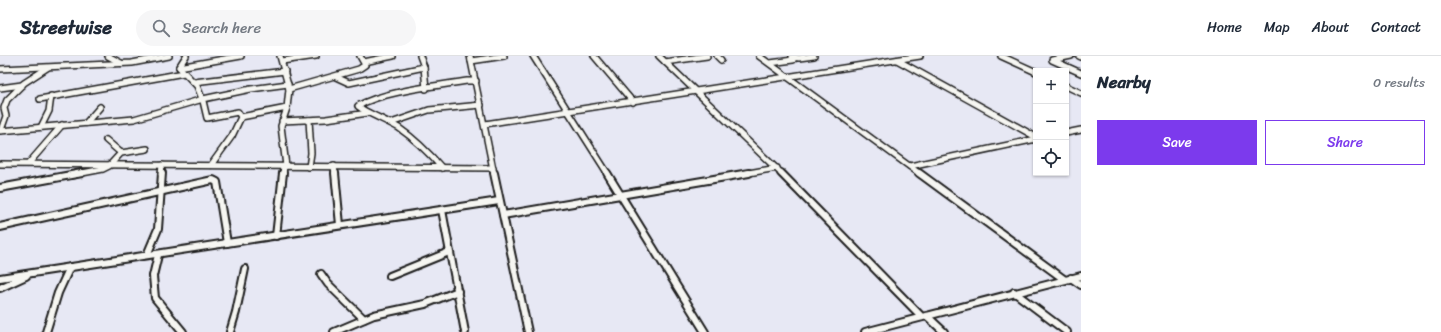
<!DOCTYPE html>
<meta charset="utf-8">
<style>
:root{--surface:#fff;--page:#f6f6f7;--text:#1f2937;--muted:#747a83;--line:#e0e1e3;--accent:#7c3aed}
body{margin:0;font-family:Sriracha,sans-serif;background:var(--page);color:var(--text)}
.controls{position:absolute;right:12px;top:12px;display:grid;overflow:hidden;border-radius:0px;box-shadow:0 1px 3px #0004}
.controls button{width:36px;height:36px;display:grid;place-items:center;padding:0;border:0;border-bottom:1px solid var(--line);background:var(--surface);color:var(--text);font:20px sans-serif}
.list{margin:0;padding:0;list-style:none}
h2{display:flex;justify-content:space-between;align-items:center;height:52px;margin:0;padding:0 16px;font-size:17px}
h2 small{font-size:13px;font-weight:400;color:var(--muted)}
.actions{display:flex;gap:8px;padding:12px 16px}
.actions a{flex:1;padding:9px 0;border:1px solid var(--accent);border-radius:0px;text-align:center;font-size:14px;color:var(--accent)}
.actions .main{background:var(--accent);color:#fff}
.icon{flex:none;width:22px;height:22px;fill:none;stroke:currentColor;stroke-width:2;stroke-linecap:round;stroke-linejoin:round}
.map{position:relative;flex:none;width:1081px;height:276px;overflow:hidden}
header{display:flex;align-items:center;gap:24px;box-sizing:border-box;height:56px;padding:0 20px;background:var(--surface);border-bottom:1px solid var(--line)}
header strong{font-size:19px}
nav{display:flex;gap:22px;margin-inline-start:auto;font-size:14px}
.search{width:280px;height:36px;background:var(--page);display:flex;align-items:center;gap:10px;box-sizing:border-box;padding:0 14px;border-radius:22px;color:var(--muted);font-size:15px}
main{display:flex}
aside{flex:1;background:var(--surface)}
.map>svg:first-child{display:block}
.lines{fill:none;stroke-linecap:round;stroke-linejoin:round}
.minor-far1-casing{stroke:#1c1c1c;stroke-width:8}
.minor-casing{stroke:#1c1c1c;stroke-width:10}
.minor-far1{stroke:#f6f6f2;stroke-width:5}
.minor{stroke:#f6f6f2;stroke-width:6}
</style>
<header>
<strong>Streetwise</strong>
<div class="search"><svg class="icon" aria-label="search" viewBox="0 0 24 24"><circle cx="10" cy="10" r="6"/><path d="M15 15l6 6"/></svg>Search here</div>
<nav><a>Home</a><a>Map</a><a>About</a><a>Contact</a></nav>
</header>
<main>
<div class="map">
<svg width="1081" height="276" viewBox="0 0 1081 276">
<rect width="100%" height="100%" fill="#e7e8f4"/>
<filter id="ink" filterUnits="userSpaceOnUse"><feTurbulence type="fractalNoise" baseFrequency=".025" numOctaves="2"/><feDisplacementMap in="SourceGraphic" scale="8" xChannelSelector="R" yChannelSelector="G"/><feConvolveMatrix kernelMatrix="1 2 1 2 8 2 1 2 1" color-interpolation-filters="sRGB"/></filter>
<g filter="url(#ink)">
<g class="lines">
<defs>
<g id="minor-far1">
<path d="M108,0L121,7"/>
<path d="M186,0L179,11L197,30L203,45L207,62L238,56L241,61L232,80L211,109"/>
<path d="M280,0L289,33L287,52L281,70L286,110"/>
<path d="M420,0L424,11L426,33"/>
<path d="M470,0L494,118"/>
<path d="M533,0L608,118"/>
<path d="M594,0L633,46"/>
<path d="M659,0L782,118"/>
<path d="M717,0L721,4"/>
<path d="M759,0L920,118"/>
<path d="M1001,0L1036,16"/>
<path d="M1071,0L1052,4L1081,17"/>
<path d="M1079,0L1081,1"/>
<path d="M897,4L1036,81"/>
<path d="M282,5L316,0"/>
<path d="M471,5L504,0"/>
<path d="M364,6L393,0"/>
<path d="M665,6L707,0"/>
<path d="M770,7L793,4L792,1L799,2L814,0"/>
<path d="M179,11L241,0"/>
<path d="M0,13L132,7L169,0"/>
<path d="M336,21L349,27L424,11"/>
<path d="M194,26L285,15"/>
<path d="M1066,30L1081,37"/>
<path d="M0,32L22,29"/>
<path d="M289,33L359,13L365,9L360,0"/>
<path d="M40,43L184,17"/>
<path d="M241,61L287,52"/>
<path d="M309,64L311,97L309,111"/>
<path d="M282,65L326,63L368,57"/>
<path d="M86,67L100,51"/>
<path d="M391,67L429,54L481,49"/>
<path d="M485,68L920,0"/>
<path d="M41,71L49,55L51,40"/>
<path d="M1,74L6,60L4,52L7,44L24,27L47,12"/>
<path d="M0,75L134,63L203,43L251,33L288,28"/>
<path d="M1066,77L1081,74"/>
<path d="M106,84L121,97"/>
<path d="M29,107L62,69"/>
<path d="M0,108L493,112"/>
<path d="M334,110L335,118"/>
<path d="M910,110L1036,83"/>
<path d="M442,112C429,97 415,83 399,72C390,66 362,55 358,50C383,35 437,30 467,25H476"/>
<path d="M77,118L103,113L109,110L121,97L147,93"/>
<path d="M161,118L162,109"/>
<path d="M283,118L284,110"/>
<path d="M743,118L777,112"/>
</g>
<g id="minor">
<path d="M335,117L340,169"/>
<path d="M494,117L528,276"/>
<path d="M607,117L705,276"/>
<path d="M781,117L922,261"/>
<path d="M919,117L1065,224"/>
<path d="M0,132L82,117"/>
<path d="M442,154L465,276"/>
<path d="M503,159L749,117"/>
<path d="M0,171L213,124L217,126L227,187"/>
<path d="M276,180L283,117"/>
<path d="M147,199L158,173L162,117"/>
<path d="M158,199L153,220L155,242L183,276"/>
<path d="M321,218L328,228L364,263"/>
<path d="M390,220L449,196"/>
<path d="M0,222L499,145"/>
<path d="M1071,222L1081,229"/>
<path d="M0,232L26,220"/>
<path d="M1014,236L1067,276"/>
<path d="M927,260L944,276"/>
<path d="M46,276L58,237L70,211"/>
<path d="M230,276L236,256L245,213"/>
<path d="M334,276L374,259L425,248L458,235"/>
<path d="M865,276L1081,220"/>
</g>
</defs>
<use href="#minor-far1" class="minor-far1-casing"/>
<use href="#minor" class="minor-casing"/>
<use href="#minor-far1" class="minor-far1"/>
<use href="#minor" class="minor"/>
</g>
</g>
</svg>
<div class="controls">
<button>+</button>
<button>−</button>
<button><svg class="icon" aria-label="locate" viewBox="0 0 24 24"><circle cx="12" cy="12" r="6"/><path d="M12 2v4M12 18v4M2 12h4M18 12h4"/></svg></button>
</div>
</div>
<aside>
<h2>Nearby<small>0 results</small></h2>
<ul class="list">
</ul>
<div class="actions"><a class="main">Save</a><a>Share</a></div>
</aside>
</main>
